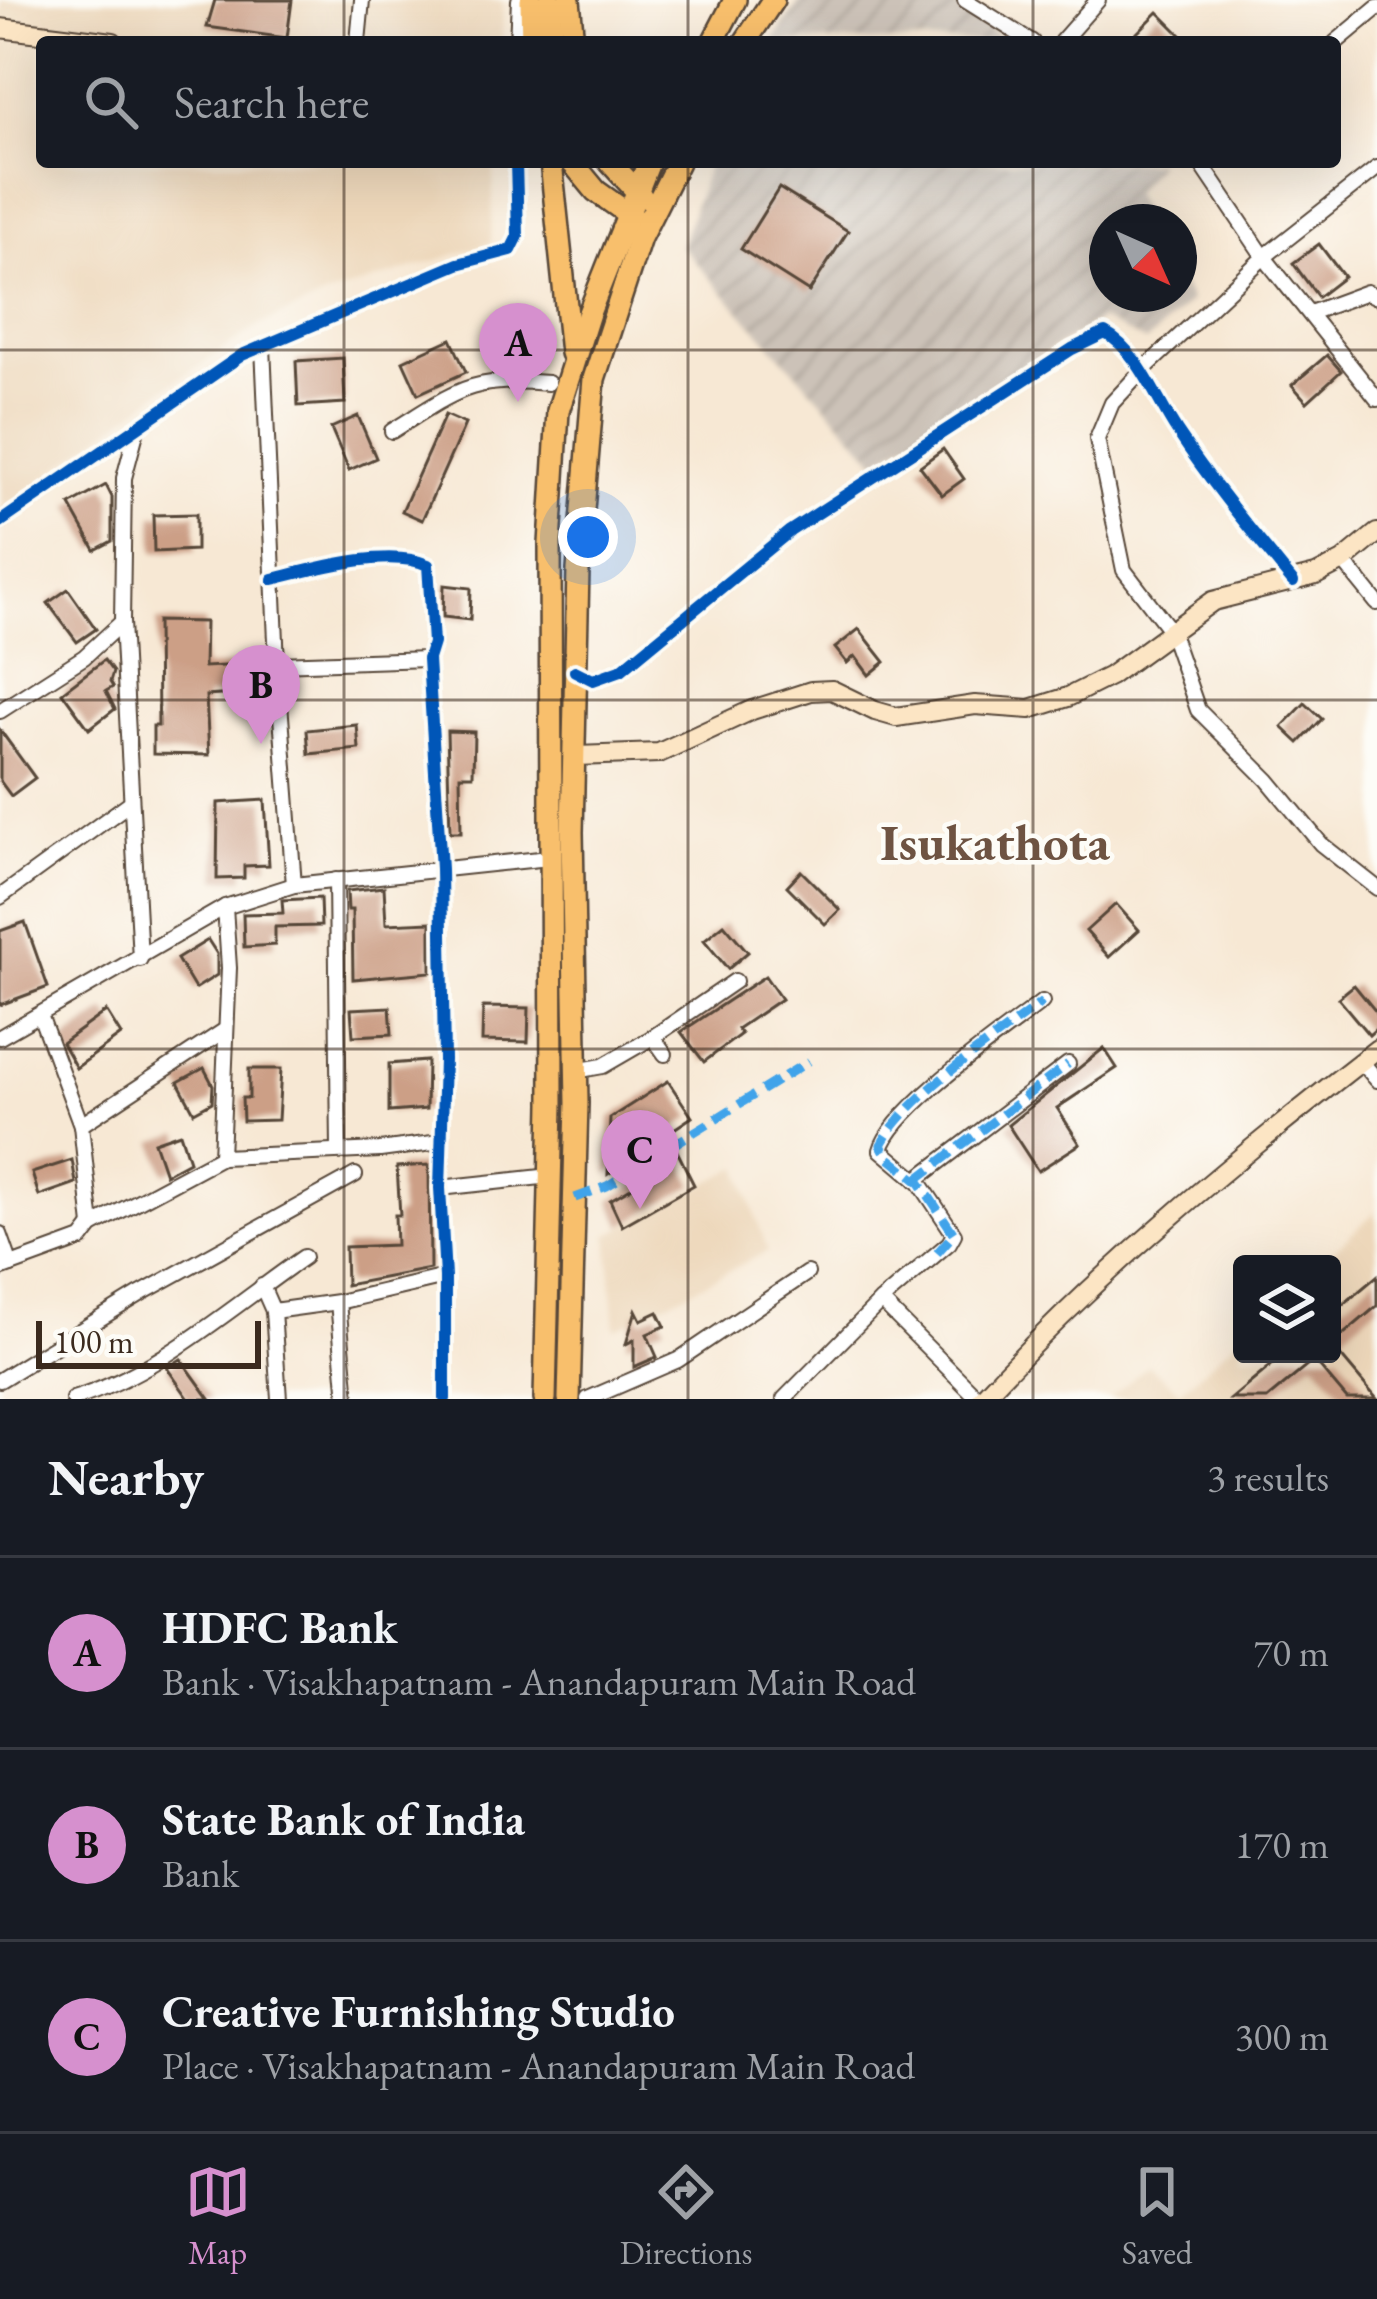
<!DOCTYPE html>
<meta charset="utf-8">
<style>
:root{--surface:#171b24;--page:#20242c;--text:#f1f3f6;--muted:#9ea1a6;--line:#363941;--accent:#d690ce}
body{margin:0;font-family:"EB Garamond",serif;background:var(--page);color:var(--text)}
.controls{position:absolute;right:36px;bottom:36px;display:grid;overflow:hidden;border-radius:12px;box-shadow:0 12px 48px #0002}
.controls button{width:108px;height:108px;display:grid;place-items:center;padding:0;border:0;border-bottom:3px solid var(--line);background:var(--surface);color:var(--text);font:60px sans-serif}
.compass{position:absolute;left:1089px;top:204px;width:108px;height:108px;border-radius:50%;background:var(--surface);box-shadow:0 12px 48px #0002;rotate:135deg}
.scale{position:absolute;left:36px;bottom:30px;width:225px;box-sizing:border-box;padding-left:12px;border:6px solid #3b2a1e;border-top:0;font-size:33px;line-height:42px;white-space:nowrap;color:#3b2a1e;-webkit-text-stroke:9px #fdfcf7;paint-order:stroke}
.you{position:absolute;left:588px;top:537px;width:42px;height:42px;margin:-30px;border:9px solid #fff;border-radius:50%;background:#1a73e8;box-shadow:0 0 0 18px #1a73e833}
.badge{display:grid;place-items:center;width:78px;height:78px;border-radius:50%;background:var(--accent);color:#111;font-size:39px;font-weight:700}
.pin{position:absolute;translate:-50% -99px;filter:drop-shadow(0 3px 6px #0008)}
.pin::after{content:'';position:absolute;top:63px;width:42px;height:36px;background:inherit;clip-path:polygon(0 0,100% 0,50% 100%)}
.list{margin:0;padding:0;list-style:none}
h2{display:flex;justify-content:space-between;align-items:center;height:156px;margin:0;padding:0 48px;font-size:51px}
h2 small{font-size:39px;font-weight:400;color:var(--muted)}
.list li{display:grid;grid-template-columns:78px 1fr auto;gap:36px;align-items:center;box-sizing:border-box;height:192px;padding:0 48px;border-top:3px solid var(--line)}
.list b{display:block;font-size:45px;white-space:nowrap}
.list p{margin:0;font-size:39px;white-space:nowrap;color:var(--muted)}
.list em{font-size:39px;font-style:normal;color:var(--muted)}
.icon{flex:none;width:66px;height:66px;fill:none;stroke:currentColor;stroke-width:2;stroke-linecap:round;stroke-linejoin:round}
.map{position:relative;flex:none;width:1377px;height:1399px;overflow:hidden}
.search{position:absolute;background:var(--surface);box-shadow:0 12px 48px #0002;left:36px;right:36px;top:36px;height:132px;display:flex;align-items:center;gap:30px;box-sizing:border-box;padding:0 42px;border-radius:12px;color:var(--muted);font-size:45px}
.sheet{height:732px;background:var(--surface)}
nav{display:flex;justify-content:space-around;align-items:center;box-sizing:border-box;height:168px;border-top:3px solid var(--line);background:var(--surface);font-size:33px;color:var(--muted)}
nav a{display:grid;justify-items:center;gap:6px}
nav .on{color:var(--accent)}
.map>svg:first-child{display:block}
.built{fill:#edd7ba}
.industrial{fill:url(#industrial-furrows)}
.building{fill:#cc9f86}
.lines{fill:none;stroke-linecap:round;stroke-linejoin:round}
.street-casing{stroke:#574639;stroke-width:18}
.secondary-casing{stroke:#574639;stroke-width:22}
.primary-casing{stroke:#574639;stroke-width:26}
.street{stroke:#fff;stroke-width:14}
.secondary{stroke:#fce5c4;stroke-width:18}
.primary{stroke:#f8bf6c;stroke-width:21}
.quiet{stroke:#3fa3ea;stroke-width:9;stroke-dasharray:18 9;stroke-linecap:butt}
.cycleway-casing{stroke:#fdfcf7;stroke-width:20}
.cycleway{stroke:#0057b8;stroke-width:12}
.grid{fill:none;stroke:#3b2a1e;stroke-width:3;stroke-opacity:0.55}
.labels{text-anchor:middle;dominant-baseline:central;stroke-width:9;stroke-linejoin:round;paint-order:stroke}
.quarter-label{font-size:51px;font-weight:bold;fill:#6e5342;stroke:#fdfcf7}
</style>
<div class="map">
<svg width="1377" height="1399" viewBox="0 0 1377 1399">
<defs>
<pattern id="industrial-furrows" width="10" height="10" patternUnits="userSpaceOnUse" patternTransform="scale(3)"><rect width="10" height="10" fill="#ccc2b8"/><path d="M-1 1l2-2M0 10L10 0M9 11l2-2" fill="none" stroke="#b0a79e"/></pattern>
</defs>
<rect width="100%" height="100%" fill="#fdfcf7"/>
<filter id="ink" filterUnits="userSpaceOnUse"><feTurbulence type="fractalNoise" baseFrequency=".00833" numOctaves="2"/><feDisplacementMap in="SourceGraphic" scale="24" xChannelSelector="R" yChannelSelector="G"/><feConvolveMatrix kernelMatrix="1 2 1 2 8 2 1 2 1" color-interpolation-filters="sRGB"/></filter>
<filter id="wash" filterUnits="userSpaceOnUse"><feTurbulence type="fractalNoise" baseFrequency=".004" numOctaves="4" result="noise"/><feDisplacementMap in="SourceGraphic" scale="48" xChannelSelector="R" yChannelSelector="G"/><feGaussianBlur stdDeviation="2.7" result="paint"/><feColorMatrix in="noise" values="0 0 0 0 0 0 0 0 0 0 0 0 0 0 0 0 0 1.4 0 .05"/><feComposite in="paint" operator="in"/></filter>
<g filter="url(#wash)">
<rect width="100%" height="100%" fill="#f7e8d4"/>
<g class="built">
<path d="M0,0H503L502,42H42V162H494L491,243L332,294L262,324L161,391L0,512Z"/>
<path d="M739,1167L768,1251L615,1329L608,1235Z"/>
<path d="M1377,1210V1399H1110L1148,1365L1180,1391L1242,1335V1354H1332V1264H1319Z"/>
</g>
<g class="industrial">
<path d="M800,0H949L1007,42H773Z"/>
<path d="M709,162H1158L1132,193L1147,222H1107V294H1179V280L1190,301L1146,342L1100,319L877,461L681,246Z"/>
</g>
<g id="blocks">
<g class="building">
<path d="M215,0H292L287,38L207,27Z"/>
<path d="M1158,12L1188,42H1128Z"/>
<path d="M779,188L848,231L809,292L741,249Z"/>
<path d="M1319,244L1344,277L1318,297L1293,263Z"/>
<path d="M451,339L466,372L418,394L403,361Z"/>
<path d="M1327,355L1341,371L1307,402L1292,385Z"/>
<path d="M343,358L345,403L298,406L296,361Z"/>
<path d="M445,415L465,424L422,520L402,511Z"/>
<path d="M358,416L376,458L349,470L331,428Z"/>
<path d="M943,449L964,479L942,495L920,466Z"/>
<path d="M106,485L112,497V541L95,550L70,505Z"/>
<path d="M196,514V550L154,552L153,515Z"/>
<path d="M444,585L471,588L470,620L443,617Z"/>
<path d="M68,589L96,629L77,642L48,603Z"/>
<path d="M157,621L205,622L204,667L263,664L264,692L206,696L209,755L153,754V726H158Z"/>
<path d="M859,629L885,662L869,675L855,656L847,663L835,648Z"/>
<path d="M104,660L113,672L110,682L113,687L106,691L115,709L89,729L62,692Z"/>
<path d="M1305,703L1322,719L1299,743L1282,727Z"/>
<path d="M357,725L359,749L309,754L307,730Z"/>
<path d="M0,730L35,778L11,796L0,781Z"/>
<path d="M447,731L474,732L473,775H460L461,832H450Z"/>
<path d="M265,800L269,865L244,866V878L217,879L218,803Z"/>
<path d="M801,871L840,910L825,924L787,886Z"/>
<path d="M384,887L386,924L431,922V972L353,979L352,910H348L347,891Z"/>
<path d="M320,898L321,926L275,927V945L244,947L243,914L283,913L282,900Z"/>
<path d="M1116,904L1139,930L1109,957L1086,931Z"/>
<path d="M25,922L48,987L0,1005V931Z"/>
<path d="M724,924L748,952L728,969L704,940Z"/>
<path d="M208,940L217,954V975L195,989L177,959Z"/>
<path d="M765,976L781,999L737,1029L741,1034L704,1062L681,1032Z"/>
<path d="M1354,985L1377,1013V1028L1369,1035L1338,998Z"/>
<path d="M390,1007L392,1034L353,1036L351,1009Z"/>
<path d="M483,1007L529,1008L528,1042L482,1041Z"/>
<path d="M106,1011L121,1035L76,1068L62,1043Z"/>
<path d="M1104,1048L1117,1068L1057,1108L1080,1144L1038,1171L1008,1125Z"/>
<path d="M427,1061L426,1109L389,1112V1064Z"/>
<path d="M204,1068L213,1085L212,1102L194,1112L178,1082Z"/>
<path d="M249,1069H281L278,1120L243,1121L242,1098H249Z"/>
<path d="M668,1081L692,1117L668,1133L694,1185L622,1226L610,1200L655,1174L642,1151L608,1174L610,1118Z"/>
<path d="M180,1133L189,1161L165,1174L154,1142Z"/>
<path d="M72,1160L76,1183L39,1196L32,1173Z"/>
<path d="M429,1165L430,1269L346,1285L345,1247L396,1245L395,1215H400L397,1167Z"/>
<path d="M1377,1276V1306L1332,1344V1314Z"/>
<path d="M636,1310L641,1320L658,1312L665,1326L647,1334L657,1357L634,1367V1340L626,1344Z"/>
<path d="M1285,1354H1339L1377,1399H1347L1314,1360L1267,1399H1231Z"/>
<path d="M181,1359L210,1399H189L167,1368Z"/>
</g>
</g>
</g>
<g filter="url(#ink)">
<use href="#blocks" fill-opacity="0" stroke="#574639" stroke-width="3"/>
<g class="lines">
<defs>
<g id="street">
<path d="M965,0L1032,42"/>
<path d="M358,42L362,0"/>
<path d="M517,42L519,0"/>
<path d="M1061,42L1098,0"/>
<path d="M1335,43L1377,8"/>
<path d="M1200,162L1264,257L1377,399"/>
<path d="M1377,168L1264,257L1141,372L1112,403L1097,439L1124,570L1170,630L1198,710L1268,780L1321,844L1377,888"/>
<path d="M1310,313L1367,292L1377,297"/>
<path d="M263,346L277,664L294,885"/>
<path d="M392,431C457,391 469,376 548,383"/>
<path d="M0,522L242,355L458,264L511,250L518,236L516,162"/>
<path d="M1343,561L1377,603"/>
<path d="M273,579C314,569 389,547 428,565L433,643L428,659L441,869L444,1060L440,1188L445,1277V1399"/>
<path d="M122,622L140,959"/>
<path d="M277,664L428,659"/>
<path d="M575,671L593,680L621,670L790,531L1072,349L1105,333C1139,351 1156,400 1177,431C1212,484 1253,533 1293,582"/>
<path d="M0,711L84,657L122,622L124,478L137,429"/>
<path d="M336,880L339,1150"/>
<path d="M0,897L131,802"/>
<path d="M40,1015L81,1125"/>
<path d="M0,1037L225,907L294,885L549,858"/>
<path d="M653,1037L735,981"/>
<path d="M1361,1061L1377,1080"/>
<path d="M575,1071L603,1066L653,1037L665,1054"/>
<path d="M221,1157L229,968L225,907"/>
<path d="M916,1180L1068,1064"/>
<path d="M440,1188L551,1176"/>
<path d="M92,1226L81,1125L225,1030"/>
<path d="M0,1234L11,1265"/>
<path d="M0,1269L82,1239L92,1226L221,1157L380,1150L440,1142"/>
<path d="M262,1286L273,1311L279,1399"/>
<path d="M881,1301L949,1243L954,1234L920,1183L881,1150C891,1109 1006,1030 1042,1002"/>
<path d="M273,1311L338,1302"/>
<path d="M0,1380L140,1294L355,1175"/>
<path d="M73,1399C159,1373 230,1308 304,1257"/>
<path d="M347,1399L338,1302L445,1277"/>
<path d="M588,1399L678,1360L807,1273"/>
<path d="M784,1399L881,1301L979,1399"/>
</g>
<g id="secondary">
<path d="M0,28L113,42"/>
<path d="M576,756L659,753L752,710L811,691L832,690L875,711L896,717L975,705L1030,709L1068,697L1110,676L1213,601L1316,575L1343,561L1377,533"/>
<path d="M981,1399C1101,1269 1238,1157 1377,1049"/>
</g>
<g id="primary">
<path d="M531,0L532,42"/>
<path d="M550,0L551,42"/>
<path d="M569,0L573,42"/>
<path d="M713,42L735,0"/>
<path d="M745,42L773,0"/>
<path d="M551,162L571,353"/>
<path d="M572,162L596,191L638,221"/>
<path d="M610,162L642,197"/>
<path d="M545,1399L552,1104L550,544L558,411L589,313L649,162"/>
<path d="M569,1399L577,1103L572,832L578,570L594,379L640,238L678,162"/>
</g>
</defs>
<use href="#street" class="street-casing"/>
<use href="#secondary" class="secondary-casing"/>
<use href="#primary" class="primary-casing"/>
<use href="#street" class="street"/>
<use href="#secondary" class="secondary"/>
<use href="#primary" class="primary"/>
<g class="quiet">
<path d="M916,1180L1068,1064"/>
<path d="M575,1198L607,1186L809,1061"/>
<path d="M937,1253L954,1234L920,1183L887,1156L881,1145C908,1095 996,1038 1042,1002"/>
</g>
<defs>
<g id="cycleway">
<path d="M0,522L242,355L458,264L511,250L518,236L516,162"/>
<path d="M273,579C314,569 389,547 428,565L433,643L428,659L441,869L444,1060L440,1188L445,1277V1399"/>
<path d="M575,671L593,680L621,670L790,531L1072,349L1105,333C1139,351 1156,400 1177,431C1212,484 1253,533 1293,582"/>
</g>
</defs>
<use href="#cycleway" class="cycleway-casing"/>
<use href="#cycleway" class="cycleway"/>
</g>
</g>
<path class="grid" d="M344,0V42M688,0V42M1033,0V42M344,162V1399M688,162V1399M1033,162V1399M0,350H1377M0,700H1377M0,1049H1377"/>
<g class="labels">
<g class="quarter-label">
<text x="995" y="842">Isukathota</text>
</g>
</g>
</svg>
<div class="controls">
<button><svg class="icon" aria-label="layers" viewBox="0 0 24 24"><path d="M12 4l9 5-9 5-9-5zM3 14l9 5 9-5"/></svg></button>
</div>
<svg class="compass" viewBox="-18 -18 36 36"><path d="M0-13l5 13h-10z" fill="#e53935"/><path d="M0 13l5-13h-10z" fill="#9ea1a6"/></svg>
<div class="scale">100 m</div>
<div class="you"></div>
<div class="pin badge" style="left:518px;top:402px">A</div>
<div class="pin badge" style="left:261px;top:744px">B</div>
<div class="pin badge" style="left:640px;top:1209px">C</div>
<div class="search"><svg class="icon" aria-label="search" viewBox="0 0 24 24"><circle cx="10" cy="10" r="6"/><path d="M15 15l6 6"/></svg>Search here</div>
</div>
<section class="sheet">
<h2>Nearby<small>3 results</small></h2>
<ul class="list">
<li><span class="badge">A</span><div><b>HDFC Bank</b><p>Bank · Visakhapatnam - Anandapuram Main Road</p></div><em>70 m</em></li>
<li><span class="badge">B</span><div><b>State Bank of India</b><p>Bank</p></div><em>170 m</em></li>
<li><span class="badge">C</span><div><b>Creative Furnishing Studio</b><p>Place · Visakhapatnam - Anandapuram Main Road</p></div><em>300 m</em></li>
</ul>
</section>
<nav>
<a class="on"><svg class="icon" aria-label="map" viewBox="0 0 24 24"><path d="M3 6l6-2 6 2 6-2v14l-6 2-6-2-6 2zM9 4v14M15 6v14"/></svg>Map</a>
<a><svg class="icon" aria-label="directions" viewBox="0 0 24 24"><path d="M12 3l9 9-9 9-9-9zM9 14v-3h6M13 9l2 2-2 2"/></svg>Directions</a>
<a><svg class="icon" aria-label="saved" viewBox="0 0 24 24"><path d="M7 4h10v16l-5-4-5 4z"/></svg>Saved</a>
</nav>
